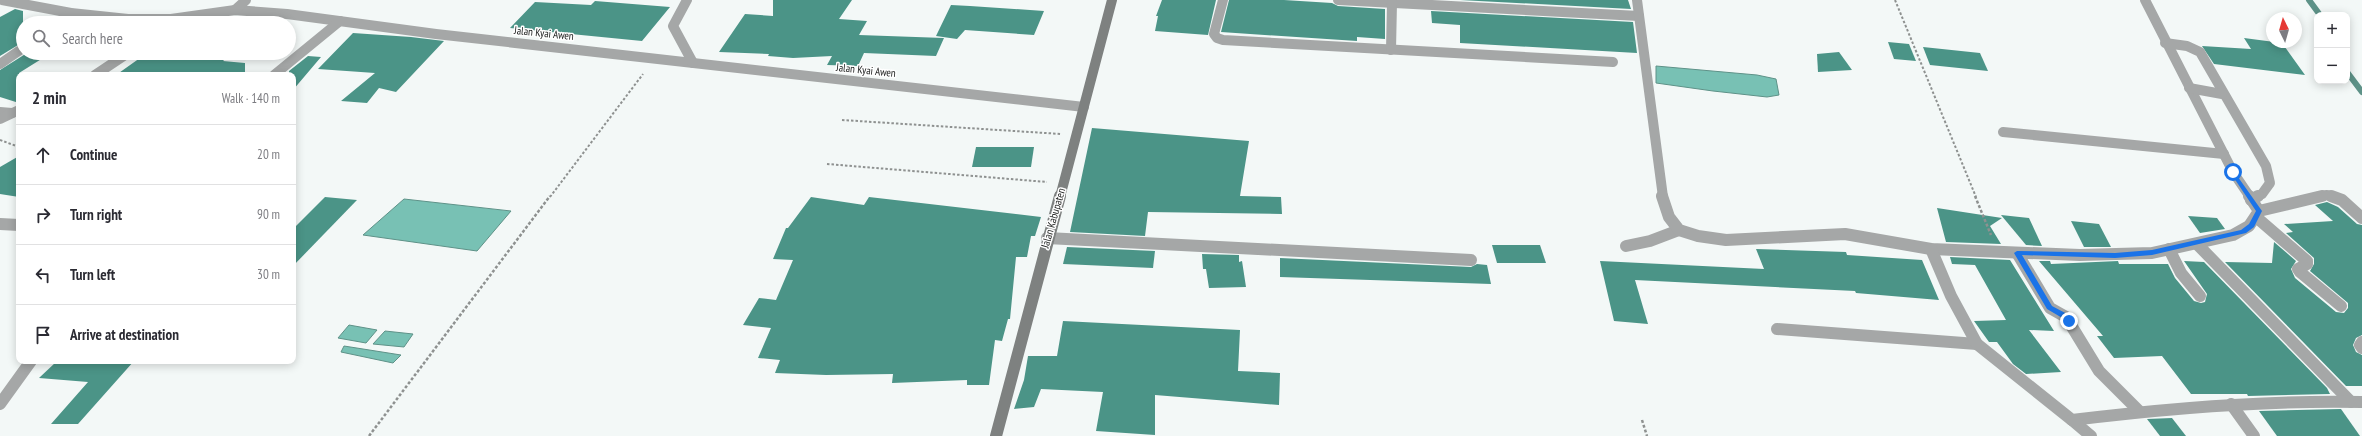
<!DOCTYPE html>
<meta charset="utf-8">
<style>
:root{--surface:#fff;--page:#f7f7f7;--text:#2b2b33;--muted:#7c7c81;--line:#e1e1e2}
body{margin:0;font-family:"PT Sans Narrow",sans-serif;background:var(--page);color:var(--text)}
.controls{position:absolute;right:12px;top:12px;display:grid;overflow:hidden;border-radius:8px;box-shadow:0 2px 10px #0003}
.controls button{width:36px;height:36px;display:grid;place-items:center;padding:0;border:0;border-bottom:1px solid var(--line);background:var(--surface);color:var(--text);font:20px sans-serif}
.compass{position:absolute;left:2266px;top:12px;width:36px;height:36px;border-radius:50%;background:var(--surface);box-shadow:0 2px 10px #0003;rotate:355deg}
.stop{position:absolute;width:12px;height:12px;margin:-9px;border:3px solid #1a73e8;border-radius:50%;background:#fff}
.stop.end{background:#1a73e8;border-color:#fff;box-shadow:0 1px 4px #0008}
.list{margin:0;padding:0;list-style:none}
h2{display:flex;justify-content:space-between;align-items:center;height:52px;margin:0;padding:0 16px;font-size:17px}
h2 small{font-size:13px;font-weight:400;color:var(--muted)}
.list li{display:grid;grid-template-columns:26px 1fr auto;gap:12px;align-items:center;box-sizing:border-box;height:60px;padding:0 16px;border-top:1px solid var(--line)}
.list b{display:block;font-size:15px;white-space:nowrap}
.list em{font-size:13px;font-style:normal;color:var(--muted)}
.icon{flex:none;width:22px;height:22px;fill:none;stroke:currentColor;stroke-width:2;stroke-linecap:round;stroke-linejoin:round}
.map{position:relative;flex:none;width:2362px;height:436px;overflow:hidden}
.search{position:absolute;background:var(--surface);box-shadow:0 2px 10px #0003;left:16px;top:16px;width:280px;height:44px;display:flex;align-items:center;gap:10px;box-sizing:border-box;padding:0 14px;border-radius:22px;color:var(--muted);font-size:15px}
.panel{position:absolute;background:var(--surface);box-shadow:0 2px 10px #0003;left:16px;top:72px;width:280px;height:292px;border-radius:8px}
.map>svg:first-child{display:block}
.water{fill:#78c1b4;stroke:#5e9288}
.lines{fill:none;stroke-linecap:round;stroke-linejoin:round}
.stream{stroke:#5e9288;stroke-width:6}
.building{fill:#4b9487}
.path-far1{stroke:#8e9190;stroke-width:2;stroke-dasharray:2.5 2;stroke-linecap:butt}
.path{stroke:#8e9190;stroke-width:2.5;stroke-dasharray:3 2;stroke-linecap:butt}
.service-far1{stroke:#a5a7a7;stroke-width:10}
.service{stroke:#a5a7a7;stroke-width:12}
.minor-far1{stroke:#a5a7a7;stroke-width:10}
.minor{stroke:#a5a7a7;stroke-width:12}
.secondary-far1{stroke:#7e8180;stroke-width:10}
.secondary{stroke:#7e8180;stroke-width:12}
.route{fill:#1a73e8}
.labels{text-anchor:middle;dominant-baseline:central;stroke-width:3;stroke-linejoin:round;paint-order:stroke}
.street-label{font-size:11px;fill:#212322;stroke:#fff}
</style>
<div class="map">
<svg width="2362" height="436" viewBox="0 0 2362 436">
<rect width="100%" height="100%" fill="#f3f8f7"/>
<g class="water">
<path d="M1656,66L1757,75L1776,79L1779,95L1767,97L1713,91L1656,83Z"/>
<path d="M404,199L511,211L477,251L363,235Z"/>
<path d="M349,325L377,330L366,343L338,338Z"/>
<path d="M385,331L413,334L404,347L373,344Z"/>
<path d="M344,346L401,355L393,363L341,352Z"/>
</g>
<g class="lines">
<g class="stream">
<path d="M2309,0L2320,15"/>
<path d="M2347,72L2362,92"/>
</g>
</g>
<g class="building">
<path d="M773,0H852L839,19L867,21L859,35L944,38L936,56L864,53L858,66L827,65L832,56L793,58L768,56L769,54L719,52L745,14L773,16Z"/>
<path d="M1162,0H1216L1208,35L1155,31L1158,16H1156Z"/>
<path d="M1229,0H1284L1332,3L1338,6L1385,9V39L1357,37V41L1221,32Z"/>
<path d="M1460,0H1628L1631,9Z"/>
<path d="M595,1L670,7L642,41L510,28L535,2L591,5Z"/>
<path d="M951,5L970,6L1044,11L1034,35L965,30L957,39L936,36Z"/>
<path d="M15,9L23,11V42L0,56V17Z"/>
<path d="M1431,11L1633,22L1637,53L1460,43V25L1432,23Z"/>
<path d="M353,33L411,37L444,41L396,92L379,88L367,103L341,101L375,73L318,69Z"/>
<path d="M2244,38L2282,43L2305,75L2214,64L2202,46L2251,49Z"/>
<path d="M1888,42L1909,44L1916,61L1894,59Z"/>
<path d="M1923,47L1980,53L1988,71L1930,65Z"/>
<path d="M1839,52L1852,70L1818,72L1817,54Z"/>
<path d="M27,53H51L19,73V103L0,97V70Z"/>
<path d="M147,53H232L223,61L245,63V75H116Z"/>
<path d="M308,56L321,57L293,90V75H289V71Z"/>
<path d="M1092,128L1249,141L1240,196L1281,197L1282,214L1148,212L1145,236L1070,232Z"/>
<path d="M976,147H1034L1031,167H972Z"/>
<path d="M19,156V197L0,194V167Z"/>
<path d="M325,197L357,200L293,266V229Z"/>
<path d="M811,197L864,205L869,197L1041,217L1035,236H1031L1027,257H1016L1010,319H1008L1002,341L995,340L989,385H967V380L892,383L893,374L826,375L775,373L780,360L758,358L771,328L743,325L759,298L776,300L793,260L773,259L786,228H788Z"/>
<path d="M2327,202L2338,207L2357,224L2362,225V335L2356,338L2353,345L2356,352L2362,355V386H2346L2225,262L2272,263L2274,242L2296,261L2291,269L2295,278L2336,312L2344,313L2348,308V303L2310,271L2314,264V258L2286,233L2293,232L2284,224L2333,221L2315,205Z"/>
<path d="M1937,208L2002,218L1990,226L2001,244L1946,242Z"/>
<path d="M2001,215L2029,218L2042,246L2026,245Z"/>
<path d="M2188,216L2217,218L2225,229L2200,233Z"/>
<path d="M2071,221L2099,224L2111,247H2084Z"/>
<path d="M1492,245H1540L1546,263H1497Z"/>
<path d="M1067,247L1155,251L1153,268L1063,264Z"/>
<path d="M1756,249L1846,252L1847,255L1922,260L1939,300L1856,293L1855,291L1635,280L1648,324L1614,321L1600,261L1764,269Z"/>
<path d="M1202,254L1239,255V262L1242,261L1246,287L1209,288L1206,269H1203Z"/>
<path d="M1950,257L2010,260L2054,331L2029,330L2061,372L2026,374L2013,364L1997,342H1989L1974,321L2006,320L1975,265L1952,264Z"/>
<path d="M1280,258L1471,267L1477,264L1487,265L1491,284L1280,277Z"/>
<path d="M2039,261H2050L2051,264L2118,261L2119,264H2168L2175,278L2194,301L2201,303L2205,302L2207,294L2184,261L2204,262L2327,388L2330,394L2248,396L2247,394H2191L2162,356L2114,358L2097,336H2103Z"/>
<path d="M1063,321L1240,330L1238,371L1280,373L1279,405L1155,395V435L1096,431L1103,392L1041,389L1034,407L1014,409L1024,380L1028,356H1057Z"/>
<path d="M83,361H134L78,424H51L88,382L39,378L56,362L80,364Z"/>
<path d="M2341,409L2360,436H2277L2259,411Z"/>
<path d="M2172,418L2186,436H2160L2147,419Z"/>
</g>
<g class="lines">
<g class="path-far1">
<path d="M1895,0L1976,197"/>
<path d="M842,120L1061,134"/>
<path d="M0,140L19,147"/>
<path d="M827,164L1047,182"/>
<path d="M550,197L643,74"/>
</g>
<g class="path">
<path d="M1975,196L1991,235"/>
<path d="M1642,420L1647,436"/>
<path d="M369,436L550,196"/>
</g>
<path class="service-far1" d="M0,112L12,113"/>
<g class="service">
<path d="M1047,238L1471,260"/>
<path d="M1626,246L1650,241L1679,230"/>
<path d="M1777,329L1977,344"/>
<path d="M2231,404L2254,436"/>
</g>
<g class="minor-far1">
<path d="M2,0L71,13L128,19H171L235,10L287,14L436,34L1084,107"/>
<path d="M687,0L673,26L693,63"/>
<path d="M1223,0L1214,34L1217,38L1223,40L1613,62"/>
<path d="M1338,0L1639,16"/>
<path d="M1637,0L1663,197"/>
<path d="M2145,0L2233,172L2250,197"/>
<path d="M235,10L246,0"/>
<path d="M57,23L71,13"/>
<path d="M2165,43L2187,46L2200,52L2266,166L2270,183L2262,194L2256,197"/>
<path d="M1391,50L1392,3"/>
<path d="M0,64L23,48"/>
<path d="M95,75L128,53"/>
<path d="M274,75L340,21"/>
<path d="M2189,88L2222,94"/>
<path d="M0,119L19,110"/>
<path d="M2003,132L2224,154"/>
<path d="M2317,197L2327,195L2334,197"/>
</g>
<g class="minor">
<path d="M1662,196L1669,217L1679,230L1698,236L1726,240L1845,234L1931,249L2080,255L2152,253L2233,235L2249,226L2259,211L2249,196"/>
<path d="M2331,196L2342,200L2362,218"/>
<path d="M2251,200L2258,196"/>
<path d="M2259,211L2322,196"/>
<path d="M2256,217L2307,261V264L2298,269L2300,272L2341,306"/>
<path d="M0,224L19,225"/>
<path d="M2197,244L2351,402"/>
<path d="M1931,249L1951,296L1977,344L2072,420C2169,408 2265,400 2362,402"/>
<path d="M2169,249L2181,273L2200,296"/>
<path d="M2017,253L2050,308L2066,317L2099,371L2139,411"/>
<path d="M2362,342L2360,345L2362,348"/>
<path d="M0,404L31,361"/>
<path d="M2072,420L2091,436"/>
</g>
<path class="secondary-far1" d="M1060,197L1112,0"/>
<path class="secondary" d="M996,436L1060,196"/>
</g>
<path class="route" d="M2233,170L2262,211L2254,227L2246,233L2152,255L2115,258L2022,255L2052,306L2069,315L2072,323H2067L2064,319L2047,309L2014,253L2017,251L2115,253L2152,250L2241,230L2249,224L2256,211L2230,172Z"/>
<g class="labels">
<g class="street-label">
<text transform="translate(544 33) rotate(6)">Jalan Kyai Awen</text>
<text transform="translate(866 70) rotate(6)">Jalan Kyai Awen</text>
<text transform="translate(1053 218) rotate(-74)">Jalan Kabupaten</text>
</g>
</g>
</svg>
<div class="controls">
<button>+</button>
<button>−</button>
</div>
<svg class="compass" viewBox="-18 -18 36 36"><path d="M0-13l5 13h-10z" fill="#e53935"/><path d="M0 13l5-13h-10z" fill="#7c7c81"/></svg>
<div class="stop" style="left:2233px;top:172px"></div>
<div class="stop end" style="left:2069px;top:321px"></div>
<div class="search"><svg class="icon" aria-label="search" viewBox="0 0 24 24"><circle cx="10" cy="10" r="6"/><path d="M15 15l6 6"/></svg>Search here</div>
<section class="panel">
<h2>2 min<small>Walk · 140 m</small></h2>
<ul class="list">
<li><svg class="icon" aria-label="ahead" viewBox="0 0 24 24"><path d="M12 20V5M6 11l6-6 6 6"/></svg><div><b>Continue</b></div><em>20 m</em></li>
<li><svg class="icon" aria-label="right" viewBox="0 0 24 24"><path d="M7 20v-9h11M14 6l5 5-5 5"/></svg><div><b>Turn right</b></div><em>90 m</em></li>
<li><svg class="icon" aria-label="left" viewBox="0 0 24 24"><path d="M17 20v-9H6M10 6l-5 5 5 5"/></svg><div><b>Turn left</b></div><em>30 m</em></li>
<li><svg class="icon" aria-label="arrive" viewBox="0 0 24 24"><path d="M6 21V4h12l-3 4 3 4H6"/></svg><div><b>Arrive at destination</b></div></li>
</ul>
</section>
</div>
